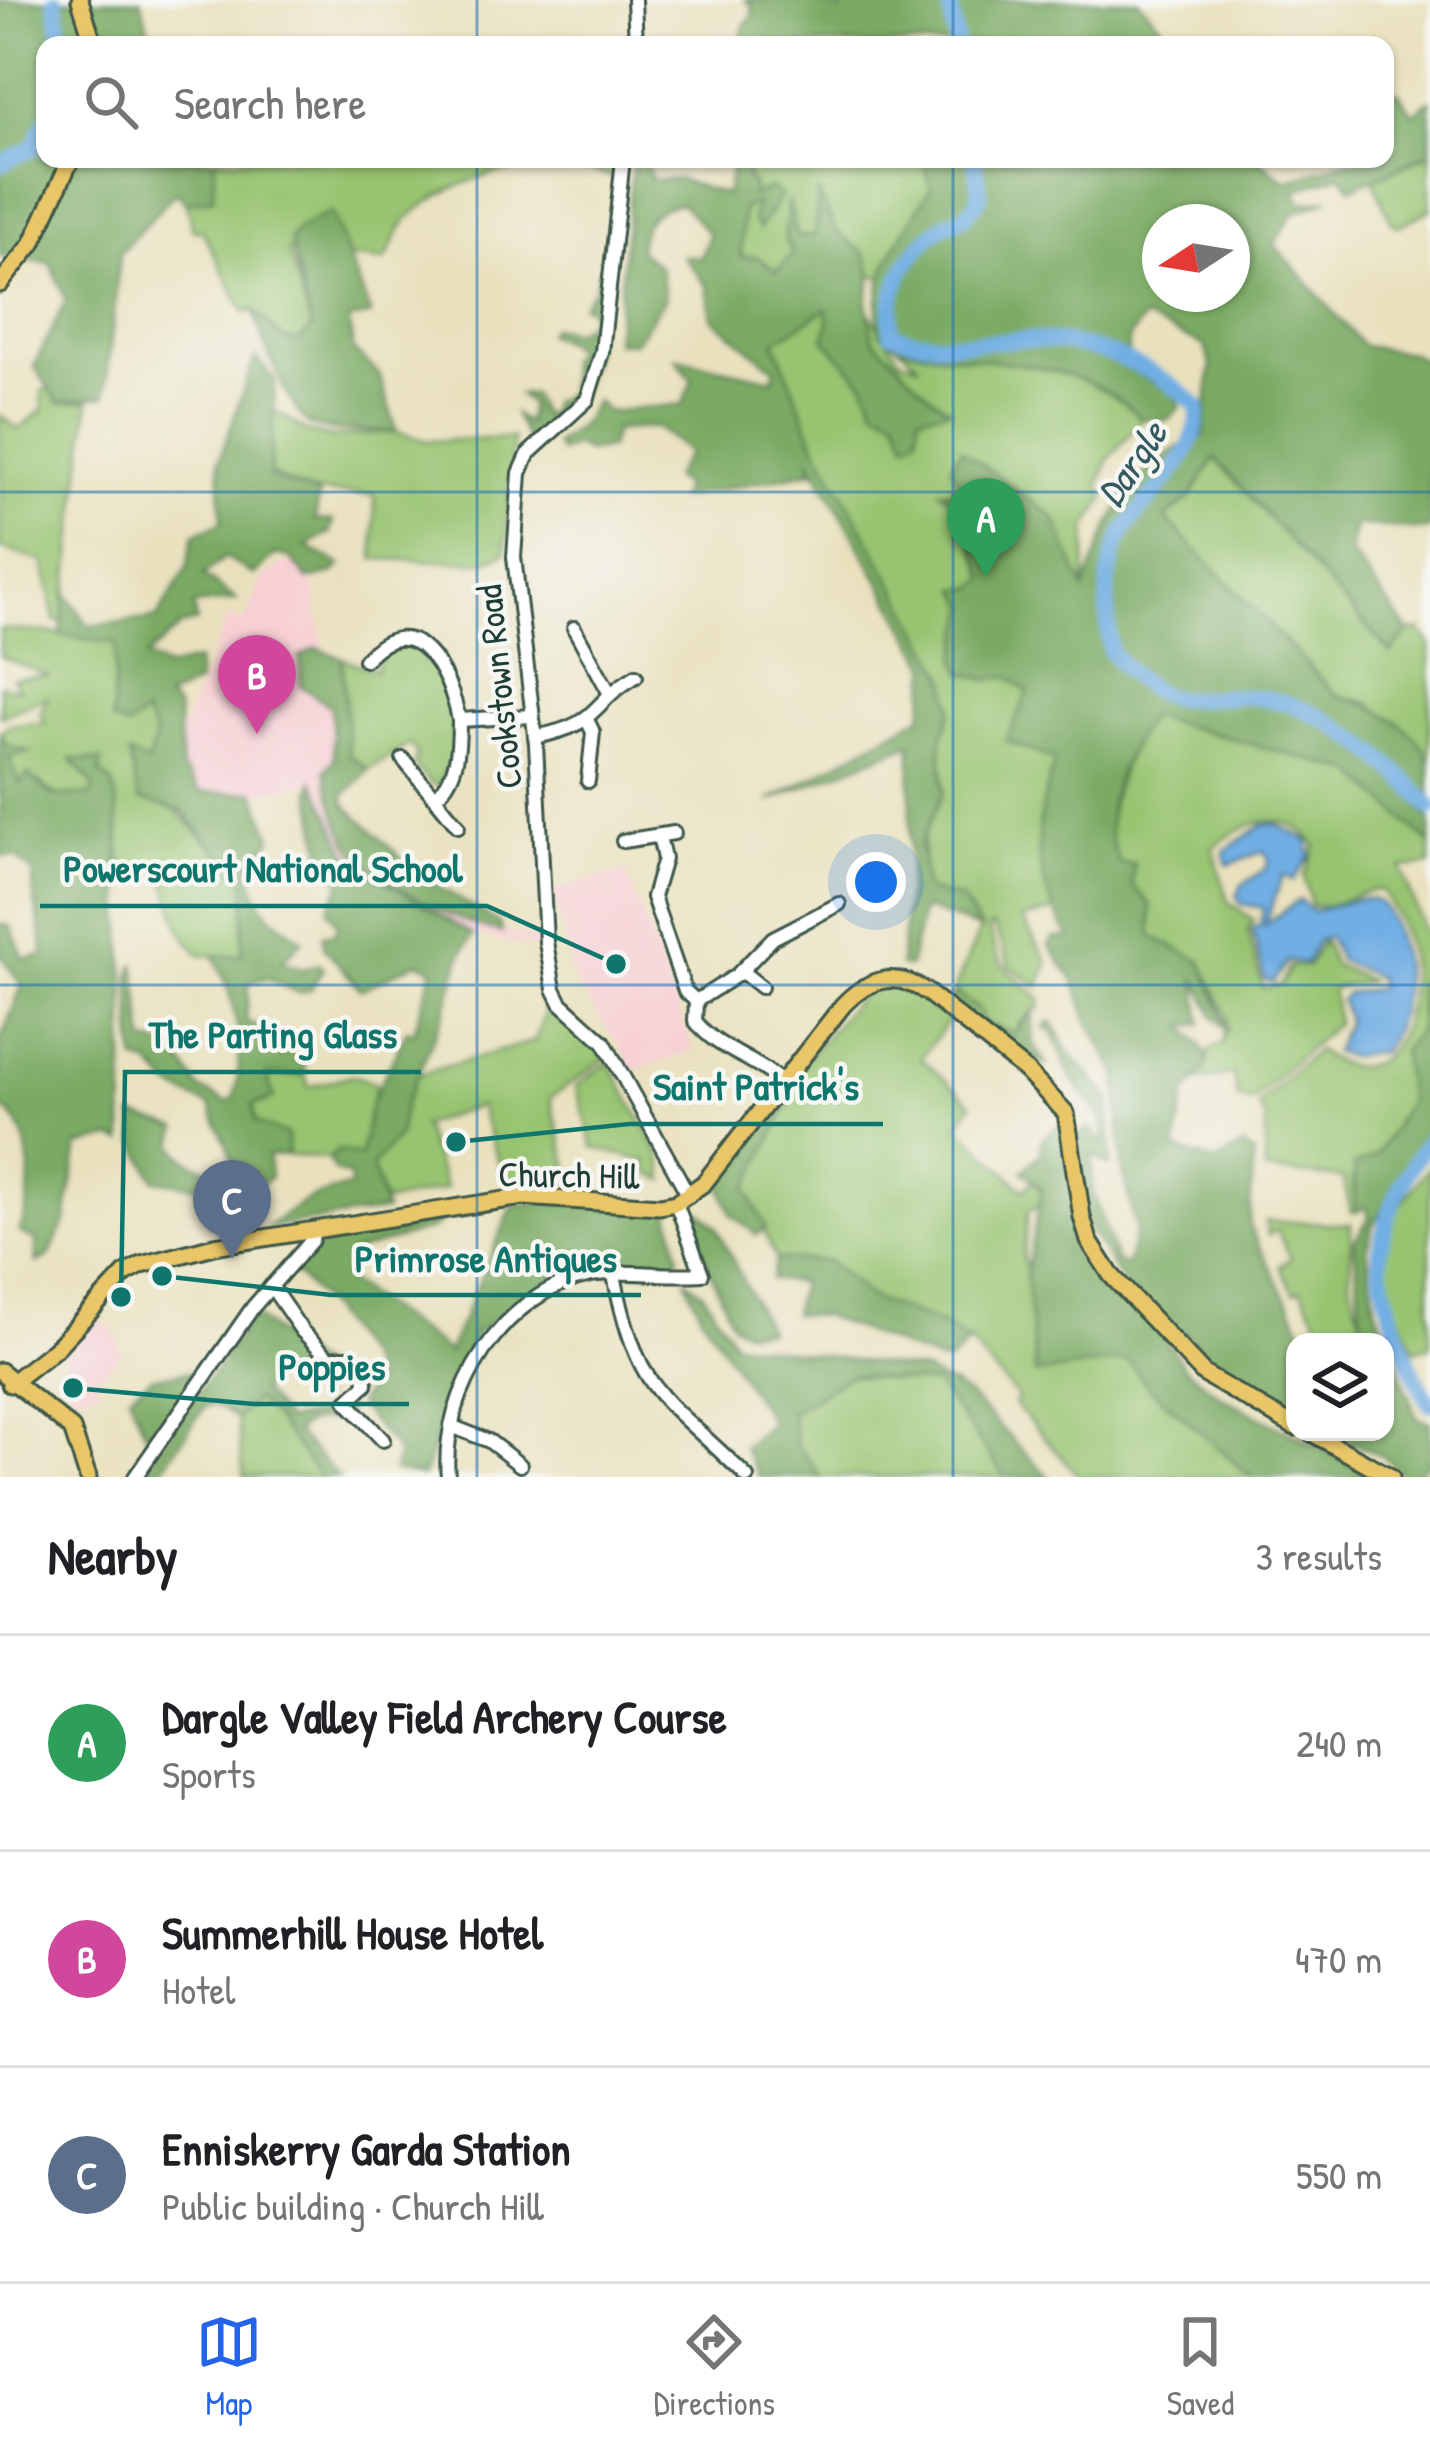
<!DOCTYPE html>
<meta charset="utf-8">
<style>
:root{--surface:#fff;--page:#f2f2f2;--text:#202124;--muted:#757577;--line:#e0e0e0;--accent:#2563eb}
body{margin:0;font-family:"Patrick Hand",sans-serif;background:var(--page);color:var(--text)}
.controls{position:absolute;right:36px;bottom:36px;display:grid;overflow:hidden;border-radius:24px;box-shadow:0 3px 9px #0004}
.controls button{width:108px;height:108px;display:grid;place-items:center;padding:0;border:0;border-bottom:3px solid var(--line);background:var(--surface);color:var(--text);font:60px sans-serif}
.compass{position:absolute;left:1142px;top:204px;width:108px;height:108px;border-radius:50%;background:var(--surface);box-shadow:0 3px 9px #0004;rotate:258deg}
.you{position:absolute;left:876px;top:882px;width:42px;height:42px;margin:-30px;border:9px solid #fff;border-radius:50%;background:#1a73e8;box-shadow:0 0 0 18px #1a73e833}
.badge{display:grid;place-items:center;width:78px;height:78px;border-radius:50%;background:var(--accent);color:#fff;font-size:39px;font-weight:700}
.pin{position:absolute;translate:-50% -99px;filter:drop-shadow(0 3px 6px #0008)}
.pin::after{content:'';position:absolute;top:63px;width:42px;height:36px;background:inherit;clip-path:polygon(0 0,100% 0,50% 100%)}
.list{margin:0;padding:0;list-style:none}
h2{display:flex;justify-content:space-between;align-items:center;height:156px;margin:0;padding:0 48px;font-size:51px}
h2 small{font-size:39px;font-weight:400;color:var(--muted)}
.list li{display:grid;grid-template-columns:78px 1fr auto;gap:36px;align-items:center;box-sizing:border-box;height:216px;padding:0 48px;border-top:3px solid var(--line)}
.list b{display:block;font-size:45px;white-space:nowrap}
.list p{margin:0;font-size:39px;white-space:nowrap;color:var(--muted)}
.list em{font-size:39px;font-style:normal;color:var(--muted)}
.icon{flex:none;width:66px;height:66px;fill:none;stroke:currentColor;stroke-width:2;stroke-linecap:round;stroke-linejoin:round}
.map{position:relative;flex:none;width:1430px;height:1477px;overflow:hidden}
.search{position:absolute;background:var(--surface);box-shadow:0 3px 9px #0004;left:36px;right:36px;top:36px;height:132px;display:flex;align-items:center;gap:30px;box-sizing:border-box;padding:0 42px;border-radius:24px;color:var(--muted);font-size:45px}
.sheet{height:804px;background:var(--surface)}
nav{display:flex;justify-content:space-around;align-items:center;box-sizing:border-box;height:168px;border-top:3px solid var(--line);background:var(--surface);font-size:33px;color:var(--muted)}
nav a{display:grid;justify-items:center;gap:6px}
nav .on{color:var(--accent)}
.map>svg:first-child{display:block}
.built{fill:#f7cfd4}
.green{fill:#98c471;stroke:#5c8052;stroke-width:3}
.forest{fill:#7aaa63;stroke:#4c744c;stroke-width:3;fill-rule:evenodd}
.water{fill:#71aee3;stroke:#48768c;stroke-width:3}
.lines{fill:none;stroke-linecap:round;stroke-linejoin:round}
.river{stroke:#71aee3;stroke-width:16}
.minor-casing{stroke:#3d5649;stroke-width:18}
.major-casing{stroke:#3d5649;stroke-width:21}
.minor{stroke:#fff;stroke-width:12}
.major{stroke:#e9c769;stroke-width:15}
.grid{fill:none;stroke:#1f6fb2;stroke-width:3;stroke-opacity:0.55}
.labels{text-anchor:middle;dominant-baseline:central;stroke-width:9;stroke-linejoin:round;paint-order:stroke}
.street-label{font-size:36px;fill:#1f3d34;stroke:#f6f6f2}
.water-label{font-size:39px;font-style:italic;fill:#345960;stroke:#f6f6f2}
.leader{fill:none;stroke:#0f766e;stroke-width:4.5}
.callout-dot{fill:#0f766e;stroke:#f6f6f2;stroke-width:4.5}
.callout-label{font-size:39px;text-anchor:middle;font-weight:bold;fill:#0f766e;stroke:#f6f6f2;stroke-width:9;stroke-linejoin:round;paint-order:stroke}
</style>
<div class="map">
<svg width="1430" height="1477" viewBox="0 0 1430 1477">
<rect width="100%" height="100%" fill="#f6f6f2"/>
<filter id="ink" filterUnits="userSpaceOnUse"><feTurbulence type="fractalNoise" baseFrequency=".00833" numOctaves="2"/><feDisplacementMap in="SourceGraphic" scale="24" xChannelSelector="R" yChannelSelector="G"/><feConvolveMatrix kernelMatrix="1 2 1 2 8 2 1 2 1" color-interpolation-filters="sRGB"/></filter>
<filter id="wash" filterUnits="userSpaceOnUse"><feTurbulence type="fractalNoise" baseFrequency=".004" numOctaves="4" result="noise"/><feDisplacementMap in="SourceGraphic" scale="48" xChannelSelector="R" yChannelSelector="G"/><feGaussianBlur stdDeviation="2.7" result="paint"/><feColorMatrix in="noise" values="0 0 0 0 0 0 0 0 0 0 0 0 0 0 0 0 0 1.4 0 .05"/><feComposite in="paint" operator="in"/></filter>
<g filter="url(#wash)">
<rect width="100%" height="100%" fill="#e9e1be"/>
<g class="built">
<path d="M285,562L311,564L331,703L334,759L325,771L348,842L426,901L467,923L540,939L541,949L473,935L360,866L346,850L314,782L262,792L201,793L182,769L179,736L227,617L244,623L262,579Z"/>
<path d="M625,871L694,1051L631,1072L621,1048L575,982L553,891Z"/>
<path d="M94,1315L114,1330L122,1355L94,1379L101,1388L70,1396L66,1354Z"/>
</g>
<g class="green">
<path d="M1430,154V210L1398,226L1392,223L1373,180Z"/>
<path d="M215,159H622L619,181C563,148 451,173 407,220C396,231 393,249 384,261L288,251L312,328L298,341L284,339L253,310L245,313L202,230H193L186,203L213,198Z"/>
<path d="M749,159H946L950,165L884,279L872,275L866,255L836,232L818,195L816,235L798,237L789,208L793,254L777,271L757,257H741L743,208L756,204L758,228V196L751,195L746,177Z"/>
<path d="M862,302L900,359L920,365L898,346C982,366 1077,353 1142,419L1109,459L1099,485L1105,497L1087,527L1083,625L1094,901L1022,919L1048,963L1039,987L1010,966L994,926L989,927C998,973 1011,970 1041,999L1040,1008L1020,1022L1015,1034L985,1023L980,1011L954,991L981,927L926,891C917,823 931,772 952,708L814,442L775,341L824,309Z"/>
<path d="M49,388L59,403L89,401L64,622L55,621L44,562L0,548V415L18,429L43,410L42,391Z"/>
<path d="M272,409L309,433L331,437L397,432L427,441L513,438L505,553L483,562L374,559L375,495L310,492L269,473Z"/>
<path d="M1215,458L1390,653L1409,632L1420,630L1430,644V776L1370,703L1337,695L1165,518L1189,499Z"/>
<path d="M0,629L115,638L129,727L145,714L155,736L148,764L131,756C163,805 207,837 246,883L242,956L201,955C166,924 181,895 153,866L132,867L123,889L117,803L99,772L101,761L72,760L94,786L92,795C68,799 57,801 40,782L21,785L8,757L27,752L6,745L0,731L10,725L45,723L40,712L48,697L0,716V685L19,689L12,678L49,676L0,656Z"/>
<path d="M395,644L415,648L445,676L454,753L439,785L431,784L414,765L417,754L410,744L369,770L349,755L342,658L376,671L380,650Z"/>
<path d="M1148,716L1354,772L1430,844V865L1401,868L1430,945V966L1418,984L1420,1028L1402,1052L1409,1101L1377,1155L1352,1178L1356,1212H1351L1343,1178L1265,1171L1266,1121L1258,1105L1317,1050C1388,1104 1417,1017 1409,959C1406,935 1395,911 1382,890C1357,889 1334,912 1311,905L1304,877L1316,846C1285,805 1248,821 1213,847L1228,902L1254,920L1248,931L1263,988L1281,985L1290,966H1308L1323,940L1333,964L1369,981L1332,989L1337,1022L1252,1101L1238,1098L1233,1074L1193,1082L1207,1064L1209,1050L1223,1043L1228,1018L1201,961L1152,936L1150,904C1081,850 1114,777 1148,716Z"/>
<path d="M890,983L922,994L949,1019L921,1058L972,1104L958,1126L1024,1190L1033,1181L1043,1192L1042,1204L1028,1211L1023,1258L1031,1285L1035,1373L1127,1360L1151,1389L1252,1477H1080L1014,1404L1018,1398L969,1342L939,1323L872,1299L828,1261L776,1259L747,1189L794,1093L790,1078L863,992Z"/>
<path d="M549,1001L607,1057L550,1098L573,1183L506,1182L479,1106L422,1125L446,1189L384,1203L371,1163L400,1080L535,1041Z"/>
<path d="M609,1062L661,1156L665,1180L650,1174L647,1161L594,1148L576,1086Z"/>
<path d="M266,1075H305L309,1087L352,1075L376,1083L360,1157L339,1150L328,1159L287,1155V1135L256,1123L251,1113L253,1105L266,1102Z"/>
<path d="M1430,1167V1346L1415,1350C1372,1259 1362,1247 1430,1167Z"/>
<path d="M1266,1221L1351,1224L1350,1283L1367,1338L1329,1342L1301,1289L1294,1292L1280,1266L1291,1258L1277,1230L1268,1235Z"/>
<path d="M850,1375L954,1385L1049,1477H794L771,1423Z"/>
<path d="M255,1398C282,1421 296,1452 323,1477H244L237,1419Z"/>
</g>
<g class="forest">
<path d="M0,0H141L152,45H45V159H215L213,198L186,203L176,191L120,253L105,396L59,403L34,366L66,301L51,263L0,257Z"/>
<path d="M743,0H813L841,10L844,0H1138L1179,45H740L744,26L753,15L751,3Z"/>
<path d="M1385,90L1399,93L1413,114L1430,100V152L1352,188L1341,175L1295,190L1301,203L1329,199L1294,213L1274,244L1363,346L1412,353L1430,364L1429,530L1355,525L1350,552L1409,632L1391,653L1215,458L1189,499L1165,518L1336,695C1369,703 1417,725 1429,761C1430,774 1430,796 1430,810H1422L1430,819V844L1354,772L1149,716C1123,761 1092,812 1120,863L1134,864L1132,885L1150,904L1152,936L1201,961L1229,1031L1215,1017L1196,978L1202,1024L1184,1026L1203,1048L1208,1064L1185,1095L1175,1149L1215,1162L1243,1146L1254,1154L1249,1226L1309,1342H1295V1419L1229,1382L1184,1331L1186,1346L1124,1284L1086,1224L1079,1135L1090,1129L1103,1143C1108,1109 1084,1102 1071,1076C1063,1061 1059,1045 1051,1030L1044,1029L1047,1023L1053,1022L1067,1049L1110,1099V1166L1092,1155V1189L1116,1261L1127,1266L1136,1230L1122,1166L1117,1072L1090,1024L1075,982L1049,945L1054,938H1070C1030,871 1032,833 1055,760L1006,741L1028,692L1007,676L987,680L962,672L957,657L968,605L958,589L974,588L986,579L967,529L983,545L990,544L981,520L940,491L962,490L951,466L961,449L1055,518L1084,590C1110,519 1129,464 1204,436L1211,366L1205,346L1144,318L1129,338L1127,368L1174,394L1180,407L1168,420L1142,419C1077,353 982,366 898,346L880,333C868,275 903,236 931,188L923,159H1258L1286,181L1356,159H1385ZM1160,222H1232V294H1160Z"/>
<path d="M633,159H645L652,180L677,179L726,195L733,159H749L746,176L754,186L752,195L771,188L781,196L759,229L753,220L756,204L743,208L741,257H757L777,271L793,254L785,241L788,200L798,237L815,235L818,192L836,231L866,255L872,275L867,301L873,339C902,363 918,390 950,409L919,415L918,436L907,442L897,418L875,408L865,384L824,339L829,321L826,309L775,341L814,442L946,677L952,708L941,743L944,792L920,843L926,890L962,899L980,929L923,908L909,967L900,966L910,863L911,743L769,801L922,716L929,667L809,458L813,471L679,498L684,487L673,478L689,452L656,427L615,430L609,448L586,452L576,445L560,452L555,444L581,425L596,401L607,412L683,404L692,380L676,358L773,379L775,369L712,318L707,286L683,256L701,258L709,234L681,203C650,210 642,219 639,251L660,267L665,298L635,342H615Z"/>
<path d="M331,212L371,315L349,320L353,350L379,374L397,432C372,429 336,434 313,426C292,419 259,334 254,311L284,339L298,341L312,329L290,240L298,229Z"/>
<path d="M607,245L593,351L579,398L528,442L515,415L527,423L530,404L519,395L532,394L540,413L548,416L551,403L569,392L568,358L575,352L566,341L546,334L552,327L573,332L588,323L592,310L582,305L594,290Z"/>
<path d="M255,357L275,381L270,477L319,495L315,520L333,521L330,533L306,546L341,565L334,573L308,579L290,557L276,554L254,575L225,557L203,575L236,600L193,605L197,622L181,626L146,657L167,668L197,661L198,683L167,698L177,709L182,769L201,793L255,792L272,839L248,868C263,914 262,911 303,940L282,962L304,969L320,964L323,969L310,990L298,993L266,978L249,983L246,1022L302,1040L305,1075H267L274,1098L253,1105L256,1123L287,1135V1155L268,1156L270,1177L258,1187L242,1182L210,1106L172,1088L149,1064L135,1060L130,976L135,963L145,1042L172,1047L200,1089L227,1102L234,1098C246,1050 236,999 214,956L242,955L246,883L182,811L139,800L129,755L148,763L155,736L145,714L128,728L112,721L116,643L61,636L65,592L89,626L157,618L187,568L194,534L222,523L219,461Z"/>
<path d="M317,648L342,658L349,755L369,770L344,795L345,804L419,875L499,923L502,932C463,927 369,878 349,843C337,821 330,795 325,771L334,759L331,707L301,686L300,657Z"/>
<path d="M0,736L6,745L30,752L9,757L20,784L27,774L53,796L92,795L94,785L71,759L102,761L99,772L113,784L117,803L125,993L123,1142L112,1138L78,1146L66,1220L48,1258L36,1263V1240L19,1232C34,1200 38,1127 0,1107V1042L22,986L0,954V924L10,926L24,959L43,955C44,926 30,902 34,873L16,857L0,855Z"/>
<path d="M314,781L346,850L360,866L473,935L462,953L445,1011L404,1106L399,1135L372,1166L385,1211L265,1228L310,1198L351,1186L349,1176L335,1171L328,1159L339,1150L360,1156L371,1103L407,1030L414,1032L433,969L417,962L361,990L324,947L323,935L335,933L338,925L328,909L342,883L323,857L311,789Z"/>
<path d="M1430,966V1135L1372,1226L1367,1250L1375,1306L1417,1418L1430,1422V1460L1415,1477H1404L1385,1457L1327,1432H1385V1342H1353L1363,1337L1354,1241L1369,1218L1366,1207L1356,1212L1354,1166L1377,1155L1408,1101L1402,1052L1420,1028L1418,984Z"/>
<path d="M954,991L980,1011L985,1023L1014,1034L1033,1011V1043L1047,1066L1034,1056L1039,1076L950,1002Z"/>
<path d="M790,1078L794,1093L747,1189L766,1227L757,1235L732,1215L717,1177Z"/>
<path d="M133,1116L178,1128L174,1144C185,1162 196,1166 215,1170L221,1181L219,1210L212,1209L196,1186L155,1180L135,1141Z"/>
<path d="M1063,1122L1079,1234L1095,1270L1118,1297L1161,1334L1185,1368L1220,1396L1376,1477H1252L1151,1389L1127,1360L1036,1374L1026,1275L1042,1188L1023,1171L1041,1153L1042,1139Z"/>
<path d="M548,1202L670,1211L679,1259L672,1270L557,1274L476,1333L423,1476L394,1471L398,1452L357,1404L375,1381L366,1359L324,1303L291,1269L316,1242L449,1214L434,1228L350,1253L347,1281L448,1352L513,1205Z"/>
<path d="M699,1211L715,1225L768,1330H744L732,1323L691,1225V1215Z"/>
<path d="M776,1259L828,1261L872,1299L939,1323L969,1342L951,1361L940,1362L824,1316L793,1314L800,1283L771,1279Z"/>
<path d="M685,1279L703,1293L734,1342L924,1371L968,1395L1049,1477H1006L936,1384L851,1375L791,1412L796,1444L821,1477H759L743,1447L771,1422L701,1315Z"/>
<path d="M253,1315L326,1372L322,1398L298,1373L277,1369L261,1391L286,1421L347,1409L345,1418L308,1422L295,1432L338,1477H323C296,1453 282,1421 255,1399L237,1419L216,1405L205,1406L162,1469V1477H141Z"/>
<path d="M192,1372L193,1380L149,1442L129,1394L154,1376Z"/>
</g>
<path class="water" d="M1276,824L1309,841L1310,856L1293,881L1283,875L1265,925L1299,900L1313,911C1331,909 1362,893 1377,901C1385,905 1389,916 1392,924C1410,969 1408,1011 1382,1052L1351,1057L1334,1052L1347,1021L1341,1000L1347,993L1378,988V978L1339,960L1328,937L1317,941L1306,964L1288,961L1273,982L1265,980L1252,929L1260,925L1263,908L1241,904L1237,897L1242,885L1267,868L1269,859L1264,851L1228,865L1224,851L1263,825Z"/>
<g class="lines">
<g class="river">
<path d="M55,0L63,45"/>
<path d="M949,0L957,45"/>
<path d="M975,159L980,198C961,226 955,215 936,231C904,258 888,293 891,333C935,349 973,341 1019,340C1080,338 1154,363 1198,407C1201,457 1148,494 1124,532C1103,566 1107,614 1110,651C1173,730 1199,683 1278,701C1332,713 1395,765 1430,807"/>
<path d="M0,164L33,148L45,122"/>
<path d="M1430,1138C1408,1169 1384,1213 1380,1251C1376,1282 1412,1378 1430,1404"/>
</g>
</g>
</g>
<g filter="url(#ink)">
<g class="lines">
<defs>
<g id="minor">
<path d="M634,0L636,45"/>
<path d="M623,159L602,352L587,400L529,453L520,473L514,557L536,744L546,942L554,989L561,1003L604,1042L689,1196"/>
<path d="M574,628L609,692"/>
<path d="M365,660C416,603 450,674 459,720L532,716"/>
<path d="M588,722L593,732L588,781"/>
<path d="M535,737C602,724 586,706 636,676"/>
<path d="M403,759L458,826"/>
<path d="M435,797C458,778 459,749 459,720"/>
<path d="M659,836L664,859L653,897L685,991L696,1001L695,1021C718,1051 754,1057 780,1081"/>
<path d="M623,841L674,833"/>
<path d="M741,971L761,987"/>
<path d="M696,1001L737,975L773,938L839,904"/>
<path d="M614,1275C639,1400 664,1394 747,1477"/>
<path d="M271,1286L302,1331L329,1358L347,1357L365,1369L366,1384L347,1402L383,1440"/>
<path d="M451,1426L489,1441L520,1465"/>
<path d="M135,1477L253,1307L312,1240L314,1229"/>
<path d="M448,1477C440,1393 504,1291 591,1275C626,1269 666,1277 702,1274L676,1203"/>
</g>
<g id="major">
<path d="M80,0L94,45"/>
<path d="M0,284L32,244L71,159"/>
<path d="M0,1371L72,1429L88,1477"/>
<path d="M10,1384L55,1349L125,1274L142,1265L214,1246L523,1197L660,1206L676,1203L704,1183L843,1005C869,978 895,970 928,993L1026,1071L1066,1113L1082,1217L1089,1241L1111,1275L1204,1374L1295,1427"/>
<path d="M1310,1432L1391,1477"/>
</g>
</defs>
<use href="#minor" class="minor-casing"/>
<use href="#major" class="major-casing"/>
<use href="#minor" class="minor"/>
<use href="#major" class="major"/>
</g>
</g>
<path class="grid" d="M477,0V45M953,0V45M477,159V1477M953,159V1477M0,492H1430M0,985H1430"/>
<g class="labels">
<g class="street-label">
<text transform="translate(498 687) rotate(-96)">Cookstown Road</text>
<text transform="translate(569 1174) rotate(1)">Church Hill</text>
</g>
<g class="water-label">
<text transform="translate(1131 463) rotate(-56)">Dargle</text>
</g>
</g>
<path class="leader" d="M616 964L487 906H40M121 1297L125 1072H421M456 1142L629 1124H883M162 1276L331 1295H641M73 1388L254 1404H409"/>
<g class="callout-dot">
<circle cx="616" cy="964" r="12"/>
<circle cx="121" cy="1297" r="12"/>
<circle cx="456" cy="1142" r="12"/>
<circle cx="162" cy="1276" r="12"/>
<circle cx="73" cy="1388" r="12"/>
</g>
<g class="callout-label">
<text x="263" y="882">Powerscourt National School</text>
<text x="273" y="1048">The Parting Glass</text>
<text x="756" y="1100">Saint Patrick's</text>
<text x="486" y="1272">Primrose Antiques</text>
<text x="332" y="1380">Poppies</text>
</g>
</svg>
<div class="controls">
<button><svg class="icon" aria-label="layers" viewBox="0 0 24 24"><path d="M12 4l9 5-9 5-9-5zM3 14l9 5 9-5"/></svg></button>
</div>
<svg class="compass" viewBox="-18 -18 36 36"><path d="M0-13l5 13h-10z" fill="#e53935"/><path d="M0 13l5-13h-10z" fill="#757577"/></svg>
<div class="you"></div>
<div class="pin badge" style="left:986px;top:577px;background:#2e9e5b">A</div>
<div class="pin badge" style="left:257px;top:734px;background:#d1479c">B</div>
<div class="pin badge" style="left:232px;top:1259px;background:#5c6f8a">C</div>
<div class="search"><svg class="icon" aria-label="search" viewBox="0 0 24 24"><circle cx="10" cy="10" r="6"/><path d="M15 15l6 6"/></svg>Search here</div>
</div>
<section class="sheet">
<h2>Nearby<small>3 results</small></h2>
<ul class="list">
<li><span class="badge" style="background:#2e9e5b">A</span><div><b>Dargle Valley Field Archery Course</b><p>Sports</p></div><em>240 m</em></li>
<li><span class="badge" style="background:#d1479c">B</span><div><b>Summerhill House Hotel</b><p>Hotel</p></div><em>470 m</em></li>
<li><span class="badge" style="background:#5c6f8a">C</span><div><b>Enniskerry Garda Station</b><p>Public building · Church Hill</p></div><em>550 m</em></li>
</ul>
</section>
<nav>
<a class="on"><svg class="icon" aria-label="map" viewBox="0 0 24 24"><path d="M3 6l6-2 6 2 6-2v14l-6 2-6-2-6 2zM9 4v14M15 6v14"/></svg>Map</a>
<a><svg class="icon" aria-label="directions" viewBox="0 0 24 24"><path d="M12 3l9 9-9 9-9-9zM9 14v-3h6M13 9l2 2-2 2"/></svg>Directions</a>
<a><svg class="icon" aria-label="saved" viewBox="0 0 24 24"><path d="M7 4h10v16l-5-4-5 4z"/></svg>Saved</a>
</nav>
